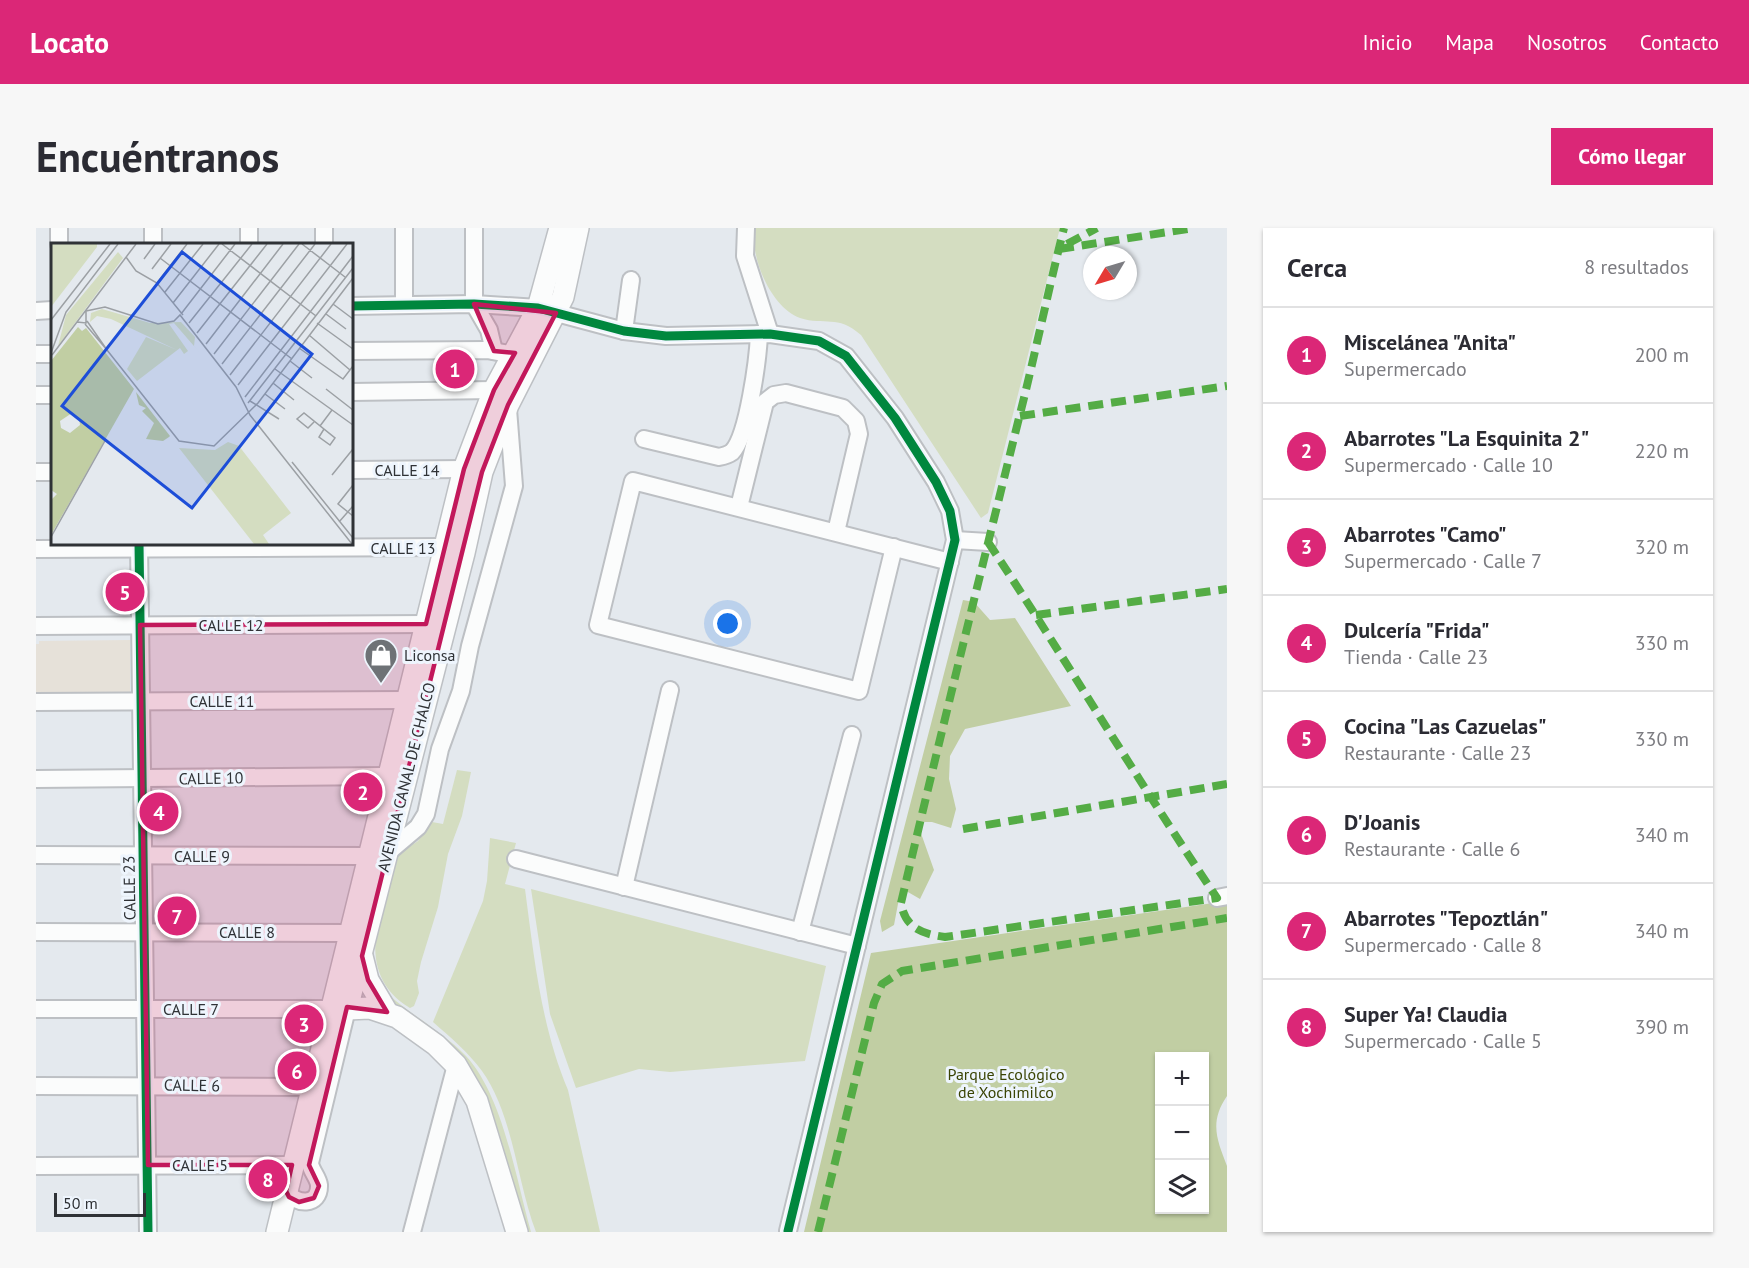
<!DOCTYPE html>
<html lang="es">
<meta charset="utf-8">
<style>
:root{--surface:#fff;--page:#f7f7f7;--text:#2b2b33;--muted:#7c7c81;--line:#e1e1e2;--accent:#db2777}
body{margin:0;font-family:"PT Sans",sans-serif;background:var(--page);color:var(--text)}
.controls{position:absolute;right:18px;bottom:18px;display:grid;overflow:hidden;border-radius:0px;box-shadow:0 2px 4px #0004}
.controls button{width:54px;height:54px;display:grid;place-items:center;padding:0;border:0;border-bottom:2px solid var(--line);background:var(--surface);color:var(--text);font:30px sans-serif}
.compass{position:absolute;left:1047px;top:18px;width:54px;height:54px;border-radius:50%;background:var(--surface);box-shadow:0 2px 4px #0004;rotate:232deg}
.scale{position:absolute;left:18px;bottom:15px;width:92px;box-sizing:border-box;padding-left:6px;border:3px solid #2f3236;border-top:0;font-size:16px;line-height:21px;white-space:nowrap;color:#2f3236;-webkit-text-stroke:4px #eef5fd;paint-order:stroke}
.you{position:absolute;left:692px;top:396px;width:21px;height:21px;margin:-15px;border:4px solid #fff;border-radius:50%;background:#1a73e8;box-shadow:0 0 0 9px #1a73e833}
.badge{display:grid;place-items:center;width:39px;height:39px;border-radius:50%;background:var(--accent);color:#fff;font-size:20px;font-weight:700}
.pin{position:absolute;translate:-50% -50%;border:3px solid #fff;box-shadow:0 2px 6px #0006}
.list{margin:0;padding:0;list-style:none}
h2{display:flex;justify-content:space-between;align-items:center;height:78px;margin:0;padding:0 24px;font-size:26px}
h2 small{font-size:20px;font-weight:400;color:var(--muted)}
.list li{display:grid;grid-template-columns:39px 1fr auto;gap:18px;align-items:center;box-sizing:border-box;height:96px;padding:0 24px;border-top:2px solid var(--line)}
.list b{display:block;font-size:22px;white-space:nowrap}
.list p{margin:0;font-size:20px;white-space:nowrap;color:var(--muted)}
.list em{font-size:20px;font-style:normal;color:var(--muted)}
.icon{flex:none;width:33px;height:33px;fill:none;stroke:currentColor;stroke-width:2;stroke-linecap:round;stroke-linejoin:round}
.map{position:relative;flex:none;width:1191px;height:1004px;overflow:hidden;border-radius:0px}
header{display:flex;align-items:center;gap:36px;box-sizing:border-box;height:84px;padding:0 30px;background:var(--accent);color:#fff}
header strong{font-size:28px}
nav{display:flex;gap:33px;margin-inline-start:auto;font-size:21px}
.intro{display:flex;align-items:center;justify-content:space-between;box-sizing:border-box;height:144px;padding:0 36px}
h1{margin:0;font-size:42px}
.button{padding:15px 27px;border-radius:0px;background:var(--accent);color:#fff;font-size:21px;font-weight:700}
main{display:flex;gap:36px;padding:0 36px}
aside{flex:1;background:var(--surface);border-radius:0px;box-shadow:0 2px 4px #0004}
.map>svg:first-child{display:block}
.education{fill:#e6e1d9}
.green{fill:#d4ddc1}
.forest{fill:#c1cea3;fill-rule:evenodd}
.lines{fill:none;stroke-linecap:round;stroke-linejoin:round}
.minor-casing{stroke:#bdc0c4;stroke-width:20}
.major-casing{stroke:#bdc0c4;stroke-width:24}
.minor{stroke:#fbfcfc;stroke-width:16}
.major{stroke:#fbfcfc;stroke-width:21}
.quiet{stroke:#54ac45;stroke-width:8;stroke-dasharray:15 8;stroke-linecap:butt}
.cycleway-casing{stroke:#eef5fd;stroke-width:13}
.cycleway{stroke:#00873e;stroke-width:9}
.marked{fill:#c2185b;fill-opacity:0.2;stroke:#c2185b;stroke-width:4.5;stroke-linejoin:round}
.labels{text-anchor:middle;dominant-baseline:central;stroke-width:6;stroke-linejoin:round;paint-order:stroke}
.street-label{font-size:16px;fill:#2f3236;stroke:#eef5fd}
.poi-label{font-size:16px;fill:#2f3236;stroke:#eef5fd;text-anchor:start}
.park-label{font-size:16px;fill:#3a4404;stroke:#eef5fd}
.inset-road{fill:none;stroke:#9ca0a4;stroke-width:1.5}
.view{fill:#1d4ed8;fill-opacity:0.15;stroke:#1d4ed8;stroke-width:3}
.inset-edge{fill:none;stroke:#2f3236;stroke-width:3}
</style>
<header>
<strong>Locato</strong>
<nav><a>Inicio</a><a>Mapa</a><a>Nosotros</a><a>Contacto</a></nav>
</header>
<div class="intro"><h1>Encuéntranos</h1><a class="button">Cómo llegar</a></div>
<main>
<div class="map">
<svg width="1191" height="1004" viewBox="0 0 1191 1004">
<rect width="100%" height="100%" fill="#e4e9ee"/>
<path class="education" d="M94,412V466L0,467V416H3V413Z"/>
<g class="green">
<path d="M719,0H1024L952,285L945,290L825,107C801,86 789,98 764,90C735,80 713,28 719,0Z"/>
<path d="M421,542L435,544L426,588L412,626L402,679L385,734L381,753L383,765L378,778L374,780C315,744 346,680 361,627L382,613L396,594L407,596Z"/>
<path d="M454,610L480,615L469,656L489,661C498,729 505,798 532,862L564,1004H500C481,954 477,886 446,843C432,824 414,809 397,794L447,673L451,653Z"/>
<path d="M495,661L790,738L769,833L634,844L603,841L540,860L514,786Z"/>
<path d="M354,768C378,789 407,804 430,828C467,868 480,951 495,1004H490C477,961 458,862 428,832C409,812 382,795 359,778Z"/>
</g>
<g class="forest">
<path d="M927,372L938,374L954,392L979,390L1035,478L929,501L914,528L913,551L920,581L915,600L896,594H881L898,642L884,671L865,660L858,697L846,704L844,693Z"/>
<path d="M1191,673V868C1173,894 1181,912 1191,938C1191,949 1191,991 1191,1004H768L835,725ZM1124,828H1168V982H1124Z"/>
</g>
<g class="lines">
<defs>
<g id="minor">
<path d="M23,0V16"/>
<path d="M213,0V16"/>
<path d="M368,0V77"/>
<path d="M438,0V76L453,102L458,123"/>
<path d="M710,0L709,28L734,106"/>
<path d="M117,16V0"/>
<path d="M288,16V0"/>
<path d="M315,78L438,76L502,80L588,103L630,108L734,106L783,113L810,128L859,190L900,254L914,283L919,312L752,1003"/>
<path d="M0,83L16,82"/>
<path d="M588,103L595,52"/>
<path d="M315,123L451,122L478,127"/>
<path d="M0,126H16"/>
<path d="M315,164L458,162"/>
<path d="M0,167H16"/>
<path d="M608,211L683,229C688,228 692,227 696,224C712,208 722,130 723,106"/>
<path d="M315,242L428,241"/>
<path d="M0,244H16"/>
<path d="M703,279L729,174L738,167L750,165L807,180L820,193L823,206L800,304"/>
<path d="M919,312L952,314"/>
<path d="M103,315L112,1004"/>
<path d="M858,319L823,463L562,397L597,253L914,334"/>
<path d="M0,321L410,319"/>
<path d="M0,398L390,396"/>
<path d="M0,474L371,472"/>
<path d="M0,551L350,548"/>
<path d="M0,627L332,628"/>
<path d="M349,627L382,599L390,586L404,521L425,463L434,418L478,258L472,181"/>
<path d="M480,631L821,718"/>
<path d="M588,659L634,462"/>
<path d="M1181,670L1191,668"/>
<path d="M0,704L313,705"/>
<path d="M764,704L816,507"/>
<path d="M0,781H311L274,935C275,943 282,949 283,957C284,979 259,977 250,963"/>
<path d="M0,858L277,859"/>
<path d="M0,938L256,937"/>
<path d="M376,1004L420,837"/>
</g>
<g id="major">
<path d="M326,728L332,752L351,784"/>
<path d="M241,1004L428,241L458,162L502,80L524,0"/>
<path d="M481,1004L441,873L420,837L400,817L361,789L334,780L311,781L428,325L446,244L472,177L527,69L542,0"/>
</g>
</defs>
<use href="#minor" class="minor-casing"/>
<use href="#major" class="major-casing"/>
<use href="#minor" class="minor"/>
<use href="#major" class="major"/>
<g class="quiet">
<path d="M1031,16L1061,0"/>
<path d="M1023,21L1158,0"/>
<path d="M984,188L1191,158"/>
<path d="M952,314C1030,432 1102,553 1181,670L909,709C886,706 869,700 865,675C903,513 943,351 983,190C999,127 1012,63 1028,0"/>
<path d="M1000,387L1191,361"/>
<path d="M927,601L1191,556"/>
<path d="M782,1004L838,775L846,756L866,743L1191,690"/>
</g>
<defs>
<g id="cycleway">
<path d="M315,78L438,76L502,80L588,103L630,108L734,106L783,113L810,128L859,190L900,254L914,283L919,312L752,1003"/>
<path d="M103,315L112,1004"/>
</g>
</defs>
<use href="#cycleway" class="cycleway-casing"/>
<use href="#cycleway" class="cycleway"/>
</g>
<path class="marked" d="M438,76L520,85L472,177L446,244L326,728L332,752L351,784L311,779L273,937L283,958L278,970L263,974L253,969L250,963L256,937H112L104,397L390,396L428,241L458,162L479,125L458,123Z"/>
<defs>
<symbol id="shop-pin" viewBox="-11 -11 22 30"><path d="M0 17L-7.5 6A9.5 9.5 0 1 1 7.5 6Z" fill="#6e7276" stroke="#eef5fd"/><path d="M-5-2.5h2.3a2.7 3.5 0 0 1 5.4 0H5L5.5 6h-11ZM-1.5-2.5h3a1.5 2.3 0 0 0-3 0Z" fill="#fff"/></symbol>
</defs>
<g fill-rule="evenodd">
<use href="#shop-pin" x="326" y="408" width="38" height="52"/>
</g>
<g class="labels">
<g class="street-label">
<text x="371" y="242">CALLE 14</text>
<text x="367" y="320">CALLE 13</text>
<text x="195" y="397">CALLE 12</text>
<text x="186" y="473">CALLE 11</text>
<text transform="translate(370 549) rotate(-76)">AVENIDA CANAL DE CHALCO</text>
<text transform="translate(175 550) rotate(-1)">CALLE 10</text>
<text x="166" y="628">CALLE 9</text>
<text transform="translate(93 660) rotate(-91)">CALLE 23</text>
<text x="211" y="704">CALLE 8</text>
<text x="155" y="781">CALLE 7</text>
<text transform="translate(156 857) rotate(1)">CALLE 6</text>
<text x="164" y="937">CALLE 5</text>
</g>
<g class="poi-label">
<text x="368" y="427">Liconsa</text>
</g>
<g class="park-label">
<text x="970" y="846">Parque Ecológico<tspan x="970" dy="18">de Xochimilco</tspan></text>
</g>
</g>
<g transform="translate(15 15)">
<rect width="302" height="302" fill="#e4e9ee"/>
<path d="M0,1H46V4L0,64ZM67,9L72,15L7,103L15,72ZM51,66L99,80L130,79L144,94L143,103L149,110L123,80L118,81L137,108L133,111L129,105L86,138L76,126L95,94L126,107L60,76L46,73L39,79L40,70ZM177,199L188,203L240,270L212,292L218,301H203L128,205L164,207Z" fill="#d4ddc1"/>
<path d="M27,84L31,88L35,85L83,146L0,292V257L6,251L0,247V118ZM21,170L28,175L29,182L19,190L10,185L9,178ZM85,149L119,193L118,194L112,198L95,196L103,180L91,168L95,165L88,162Z" fill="#c1cea3" fill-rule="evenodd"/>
<path class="inset-road" d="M171,1L265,73M251,1L294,34M75,14L85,28L106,40L132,72M109,15L241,116M93,16L104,1M101,26L120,1M106,40L136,1M114,49L152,1M122,60L168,1M282,61L302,76M35,68L54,64L107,81L123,78L129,72L185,144L199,172L301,301M130,71L184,1M275,71L295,86M0,77L59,1M26,79L35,80V68M138,80L201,1M266,80L302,106M34,81L56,107L36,78M146,90L216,1M258,92L299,127M155,101L232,1M248,105L292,136L302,123M56,107L128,198L163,203L207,160L302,35M0,110L15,69L67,1M163,111L248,1M1,112L85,1M239,118L261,135M171,121L264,1M224,126L302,182M179,132L280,1M222,140L243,157M187,142L296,1M275,146L302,167M214,151L234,166M194,154L302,13M199,158L228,176M197,160L302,25M263,179L257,185L246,176L253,170L284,195L279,202L268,194L273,186M269,183L281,167M241,219L302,295M281,232L302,206M302,242L287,261L302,273M288,279L302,263M0,294L55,196"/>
<path class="view" d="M131,9L261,111L141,265L11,163Z"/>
<rect width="302" height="302" class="inset-edge"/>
</g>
</svg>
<div class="controls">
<button>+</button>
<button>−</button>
<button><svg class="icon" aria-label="layers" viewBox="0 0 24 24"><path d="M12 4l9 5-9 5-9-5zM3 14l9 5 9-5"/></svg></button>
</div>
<svg class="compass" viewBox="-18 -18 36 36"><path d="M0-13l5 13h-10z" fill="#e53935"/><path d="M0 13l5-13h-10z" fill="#7c7c81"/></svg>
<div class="scale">50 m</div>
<div class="you"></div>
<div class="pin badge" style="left:419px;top:141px">1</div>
<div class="pin badge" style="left:327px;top:564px">2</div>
<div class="pin badge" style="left:268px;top:796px">3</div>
<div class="pin badge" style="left:123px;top:584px">4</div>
<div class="pin badge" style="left:89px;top:364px">5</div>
<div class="pin badge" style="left:261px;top:843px">6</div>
<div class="pin badge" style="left:141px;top:688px">7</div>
<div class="pin badge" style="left:232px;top:951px">8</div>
</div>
<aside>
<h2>Cerca<small>8 resultados</small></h2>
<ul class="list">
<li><span class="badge">1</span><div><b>Miscelánea &quot;Anita&quot;</b><p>Supermercado</p></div><em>200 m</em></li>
<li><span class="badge">2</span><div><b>Abarrotes &quot;La Esquinita 2&quot;</b><p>Supermercado · Calle 10</p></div><em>220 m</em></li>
<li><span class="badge">3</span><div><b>Abarrotes &quot;Camo&quot;</b><p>Supermercado · Calle 7</p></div><em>320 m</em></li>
<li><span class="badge">4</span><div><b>Dulcería &quot;Frida&quot;</b><p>Tienda · Calle 23</p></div><em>330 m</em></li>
<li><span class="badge">5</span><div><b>Cocina &quot;Las Cazuelas&quot;</b><p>Restaurante · Calle 23</p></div><em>330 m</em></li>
<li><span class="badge">6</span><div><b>D'Joanis</b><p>Restaurante · Calle 6</p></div><em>340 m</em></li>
<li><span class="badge">7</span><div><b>Abarrotes &quot;Tepoztlán&quot;</b><p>Supermercado · Calle 8</p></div><em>340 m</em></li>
<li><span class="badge">8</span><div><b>Super Ya! Claudia</b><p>Supermercado · Calle 5</p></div><em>390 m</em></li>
</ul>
</aside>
</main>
